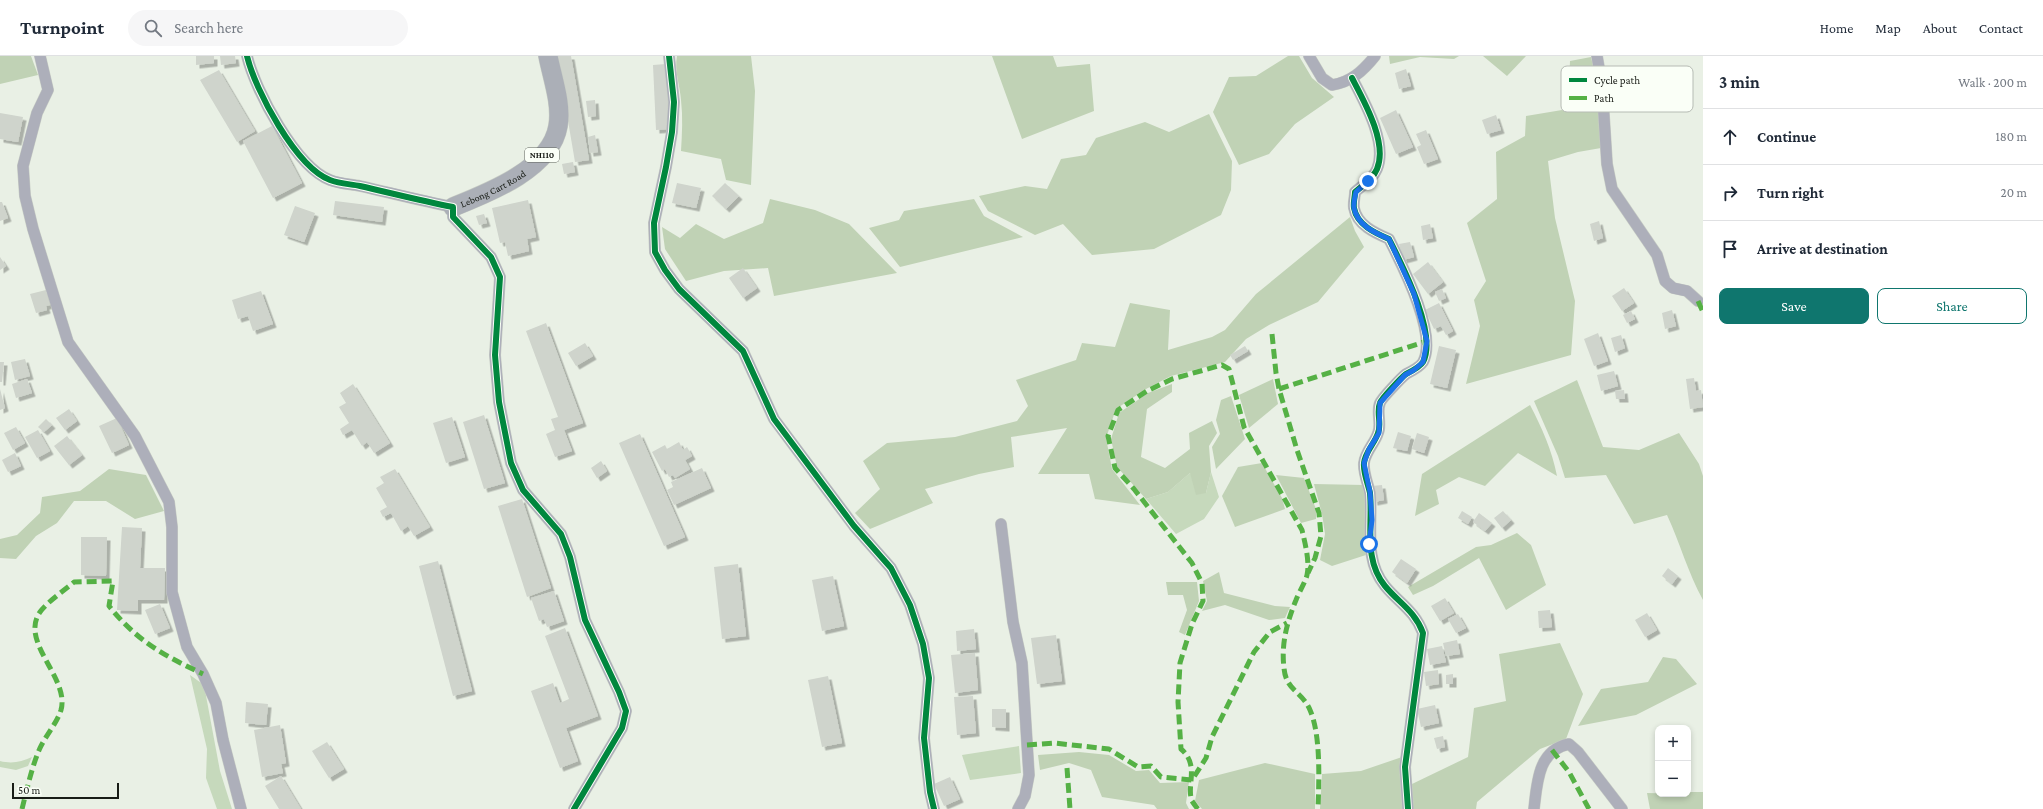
<!DOCTYPE html>
<meta charset="utf-8">
<style>
:root{--surface:#fff;--page:#f6f6f7;--text:#1f2937;--muted:#747a83;--line:#e0e1e3;--accent:#0f766e}
body{margin:0;font-family:"Crimson Pro",serif;background:var(--page);color:var(--text)}
.controls{position:absolute;right:12px;bottom:12px;display:grid;overflow:hidden;border-radius:8px;box-shadow:0 2px 6px #0003}
.controls button{width:36px;height:36px;display:grid;place-items:center;padding:0;border:0;border-bottom:1px solid var(--line);background:var(--surface);color:var(--text);font:20px sans-serif}
.scale{position:absolute;left:12px;bottom:10px;width:107px;box-sizing:border-box;padding-left:4px;border:2px solid #181c16;border-top:0;font-size:11px;line-height:14px;white-space:nowrap;color:#181c16;-webkit-text-stroke:3px #fafff7;paint-order:stroke}
.stop{position:absolute;width:12px;height:12px;margin:-9px;border:3px solid #1a73e8;border-radius:50%;background:#fff}
.stop.end{background:#1a73e8;border-color:#fff;box-shadow:0 1px 4px #0008}
.list{margin:0;padding:0;list-style:none}
h2{display:flex;justify-content:space-between;align-items:center;height:52px;margin:0;padding:0 16px;font-size:17px}
h2 small{font-size:13px;font-weight:400;color:var(--muted)}
.list li{display:grid;grid-template-columns:26px 1fr auto;gap:12px;align-items:center;box-sizing:border-box;height:56px;padding:0 16px;border-top:1px solid var(--line)}
.list b{display:block;font-size:15px;white-space:nowrap}
.list em{font-size:13px;font-style:normal;color:var(--muted)}
.actions{display:flex;gap:8px;padding:12px 16px}
.actions a{flex:1;padding:9px 0;border:1px solid var(--accent);border-radius:8px;text-align:center;font-size:14px;color:var(--accent)}
.actions .main{background:var(--accent);color:#fff}
.icon{flex:none;width:22px;height:22px;fill:none;stroke:currentColor;stroke-width:2;stroke-linecap:round;stroke-linejoin:round}
.map{position:relative;flex:none;width:1703px;height:753px;overflow:hidden}
header{display:flex;align-items:center;gap:24px;box-sizing:border-box;height:56px;padding:0 20px;background:var(--surface);border-bottom:1px solid var(--line)}
header strong{font-size:19px}
nav{display:flex;gap:22px;margin-inline-start:auto;font-size:14px}
.search{width:280px;height:36px;background:var(--page);display:flex;align-items:center;gap:10px;box-sizing:border-box;padding:0 14px;border-radius:22px;color:var(--muted);font-size:15px}
main{display:flex}
aside{flex:1;background:var(--surface)}
.map>svg:first-child{display:block}
.green{fill:#c6d9bc}
.forest{fill:#c0d2b5}
.building{fill:#cfd4cc;filter:url(#shadow)}
.lines{fill:none;stroke-linecap:round;stroke-linejoin:round}
.minor-casing{stroke:#c8cdc5;stroke-width:12}
.trunk-casing{stroke:#c8cdc5;stroke-width:20}
.minor{stroke:#adafba;stroke-width:11}
.trunk{stroke:#abafb7;stroke-width:19}
.quiet{stroke:#55b145;stroke-width:5;stroke-dasharray:10 5;stroke-linecap:butt}
.cycleway-casing{stroke:#fafff7;stroke-width:8}
.cycleway{stroke:#00873e;stroke-width:6}
.route{stroke:#1a73e8;stroke-width:5}
.labels{text-anchor:middle;dominant-baseline:central;stroke-width:3;stroke-linejoin:round;paint-order:stroke}
.shield{fill:#fafff7;stroke:#5c605a;stroke-width:1}
.shield-label{font-size:9px;font-weight:bold;fill:#181c16}
.street-label{font-size:10px;fill:#181c16;stroke:#fafff7}
.key{fill:#fafff7;stroke:#b6bbb4;stroke-width:1}
.key-label{font-size:11px;fill:#181c16}
</style>
<header>
<strong>Turnpoint</strong>
<div class="search"><svg class="icon" aria-label="search" viewBox="0 0 24 24"><circle cx="10" cy="10" r="6"/><path d="M15 15l6 6"/></svg>Search here</div>
<nav><a>Home</a><a>Map</a><a>About</a><a>Contact</a></nav>
</header>
<main>
<div class="map">
<svg width="1703" height="753" viewBox="0 0 1703 753">
<defs>
<filter id="shadow"><feDropShadow dx="3.5" dy="3.5" stdDeviation="0" flood-color="#0004"/></filter>
</defs>
<rect width="100%" height="100%" fill="#e9f0e5"/>
<g class="green">
<path d="M1211,416L1219,441L1204,463L1176,478L1146,443L1168,436L1190,417L1206,437Z"/>
<path d="M190,619L204,629L220,715L232,753H217L206,722L207,693Z"/>
<path d="M1019,690L1021,717L970,724L962,699Z"/>
<path d="M32,701L28,710L16,714L0,711V705C12,708 21,706 32,701Z"/>
</g>
<g class="forest">
<path d="M0,0H31L38,19L0,28Z"/>
<path d="M677,0H751L755,35L751,129L726,124L721,103L681,95C682,78 683,61 681,44C680,29 674,15 677,0Z"/>
<path d="M992,0H1053L1057,11L1090,8L1094,55L1022,83Z"/>
<path d="M1288,0H1299L1312,22L1334,41L1295,68L1269,98L1239,109L1213,56L1229,21L1256,20Z"/>
<path d="M1389,0H1459L1454,3L1420,1L1390,8Z"/>
<path d="M1483,0H1526L1507,20Z"/>
<path d="M1591,1L1598,29L1601,92L1578,96L1548,105L1555,162L1575,245L1571,299L1466,328L1480,270L1474,244L1486,225L1467,167L1497,143L1496,96L1525,80L1526,60L1568,53L1570,5Z"/>
<path d="M1209,58L1232,105L1231,134L1221,159L1154,193L1092,199L1063,168L1035,179L988,155L979,140L1025,130L1047,133L1061,103L1086,99L1096,82L1145,66L1169,76Z"/>
<path d="M770,143L815,154L849,168L897,217L774,240L768,212L724,215L686,225L665,193L662,171L680,182L696,168L724,183L763,167Z"/>
<path d="M974,143L984,160L1023,181L900,211L869,172L899,164L904,155Z"/>
<path d="M1350,161L1355,175L1364,191L1318,246L1269,269L1246,283L1225,306L1171,320L1146,333L1116,353L1106,382L1112,413L1140,449L1095,443L1089,418H1038L1067,372L1011,381L1014,411L979,418L925,433L933,447L870,473L855,457L880,433L863,405L887,387L955,381L1017,365L1028,350L1016,324L1076,304L1082,287L1115,291L1130,247L1170,254L1168,294L1212,281L1225,274L1256,238Z"/>
<path d="M1273,323L1278,348L1249,372L1239,339Z"/>
<path d="M1577,324L1603,391L1639,394L1679,377L1699,408L1703,420V544C1688,517 1680,487 1667,459L1634,468L1606,419L1565,422L1558,400L1534,345Z"/>
<path d="M1172,328V336L1147,353L1141,401L1165,412L1190,393L1189,377L1212,365L1217,377L1209,390L1211,416L1206,437L1196,439L1190,417L1168,436L1146,443L1117,411L1111,383L1119,357L1148,337Z"/>
<path d="M1231,340L1245,383L1216,413L1212,391L1220,378L1216,364L1221,344Z"/>
<path d="M1530,349C1542,372 1552,394 1557,420L1518,397L1485,430L1459,421L1436,434L1439,448L1415,460L1422,418Z"/>
<path d="M1262,407L1282,442L1285,453L1235,471L1222,440L1238,411Z"/>
<path d="M109,413L146,419L164,455L135,463L106,445H74L57,467L36,480L16,503L0,502V483L17,479L40,457L42,441L80,435Z"/>
<path d="M1276,419L1304,422L1316,453V463L1301,467Z"/>
<path d="M1314,428L1364,429L1369,498L1332,510L1320,504L1325,478L1322,458Z"/>
<path d="M1517,477L1531,489L1546,529L1506,554L1479,502L1433,530L1413,539L1408,531L1476,491L1491,489Z"/>
<path d="M1219,516L1224,537L1275,550L1290,551L1285,562L1269,564L1225,549L1202,555L1207,545L1203,525Z"/>
<path d="M1166,526H1197L1199,545L1185,579L1179,576L1187,554L1183,539H1168Z"/>
<path d="M1560,587L1583,638L1566,683L1540,693L1477,746L1476,753H1412V728L1468,701L1474,652L1506,645L1499,598Z"/>
<path d="M1663,601L1676,603L1697,628L1636,659L1578,670L1601,633L1648,626Z"/>
<path d="M1079,696L1109,699L1136,715L1149,714L1160,727L1189,726L1186,747L1189,753H1157L1154,749L1102,741L1091,714L1069,707L1040,714L1038,699Z"/>
<path d="M1402,701L1404,753H1320L1322,718L1361,715Z"/>
<path d="M1265,707L1315,718V753H1202L1195,745L1199,724Z"/>
<path d="M1688,736H1703V753H1650L1647,737L1688,738Z"/>
</g>
<g class="building">
<path d="M196,0H214V7L196,9Z"/>
<path d="M220,0H235L236,7L221,9Z"/>
<path d="M557,0H571L589,104L575,106Z"/>
<path d="M666,8L669,73L656,74L653,9Z"/>
<path d="M1406,13L1411,30L1399,33L1395,17Z"/>
<path d="M219,14L255,75L237,86L200,24Z"/>
<path d="M595,44L596,60L588,61L586,45Z"/>
<path d="M1396,54L1413,91L1396,98L1380,62Z"/>
<path d="M0,57L23,61L18,86L0,83Z"/>
<path d="M1496,59L1501,74L1487,78L1482,64Z"/>
<path d="M272,70L302,127L273,142L243,85Z"/>
<path d="M1426,74L1438,103L1424,108L1417,91L1421,89L1416,78Z"/>
<path d="M595,79L598,96L590,97L588,81Z"/>
<path d="M573,106L575,116L564,118L562,108Z"/>
<path d="M677,127L701,132L696,152L672,147Z"/>
<path d="M725,127L739,140L726,153L712,140Z"/>
<path d="M528,144L536,181L527,183L529,195L508,200L505,186L500,187L492,152Z"/>
<path d="M335,145L384,151L382,166L333,159Z"/>
<path d="M0,146H2L8,162L0,165Z"/>
<path d="M295,150L315,157L304,186L284,179Z"/>
<path d="M484,158L487,167L479,169L476,160Z"/>
<path d="M1599,165L1603,182L1594,185L1590,168Z"/>
<path d="M1430,168L1433,182L1423,184L1421,170Z"/>
<path d="M1410,186L1414,201L1403,204L1399,188Z"/>
<path d="M0,201L6,210L0,214Z"/>
<path d="M1428,206L1443,226L1428,238L1413,218Z"/>
<path d="M743,212L757,232L743,242L729,222Z"/>
<path d="M1624,232L1634,247L1622,255L1612,240Z"/>
<path d="M1442,233L1446,242L1439,245L1435,236Z"/>
<path d="M46,234L50,249L46,250L47,254L36,257L30,238Z"/>
<path d="M261,235L273,268L253,275L248,260L238,263L232,244Z"/>
<path d="M1439,247L1453,275L1446,279L1441,270L1434,273L1425,254Z"/>
<path d="M1672,254L1676,270L1665,273L1662,257Z"/>
<path d="M1631,255L1635,263L1627,267L1623,259Z"/>
<path d="M546,267L583,367L564,374L572,395L555,401L546,378L555,374L551,363L558,361L526,275Z"/>
<path d="M1598,277L1608,305L1594,310L1584,283Z"/>
<path d="M1621,279L1625,292L1615,296L1611,282Z"/>
<path d="M585,287L593,300L576,310L568,297Z"/>
<path d="M1245,290L1248,295L1233,304L1230,299Z"/>
<path d="M1439,290L1456,294L1447,332L1430,328Z"/>
<path d="M25,303L30,320L15,324L11,306Z"/>
<path d="M0,306H4L2,326H0Z"/>
<path d="M1614,315L1618,330L1601,335L1597,319Z"/>
<path d="M1694,322L1696,335L1701,334L1703,351L1690,353L1686,323Z"/>
<path d="M27,323L32,337L16,342L12,328Z"/>
<path d="M353,328L390,387L374,397L367,386L362,390L352,374L343,379L340,373L349,367L339,351L346,347L340,337Z"/>
<path d="M0,333L5,352L0,354Z"/>
<path d="M1624,334L1625,343H1616L1615,335Z"/>
<path d="M69,353L77,365L65,374L56,362Z"/>
<path d="M484,359L505,427L484,433L463,366Z"/>
<path d="M452,361L465,401L446,407L433,367Z"/>
<path d="M117,362L129,389L112,397L99,370Z"/>
<path d="M46,363L52,369L44,376L38,371Z"/>
<path d="M16,371L25,387L13,394L4,377Z"/>
<path d="M38,374L50,395L37,402L25,381Z"/>
<path d="M1398,376L1411,380L1407,395L1393,392Z"/>
<path d="M1417,377L1429,381L1424,397L1412,393Z"/>
<path d="M640,378L685,481L664,490L619,387Z"/>
<path d="M67,380L82,399L69,409L54,390Z"/>
<path d="M679,386L683,394L687,391L692,400L685,404L690,413L675,422L673,419L669,421L665,413L662,415L652,396L665,389L667,393Z"/>
<path d="M15,397L21,410L8,416L2,404Z"/>
<path d="M601,405L607,415L597,422L591,412Z"/>
<path d="M702,412L711,432L674,449L667,434L673,431L671,426Z"/>
<path d="M395,413L430,471L414,480L408,470L401,475L391,457L383,461L380,455L387,451L376,432L384,427L380,421Z"/>
<path d="M1382,429L1384,444L1374,446L1372,430Z"/>
<path d="M522,443L551,532L527,541L498,450Z"/>
<path d="M1462,455L1472,461L1468,468L1458,462Z"/>
<path d="M1503,455L1511,464L1502,472L1494,462Z"/>
<path d="M1479,457L1492,467L1485,475L1473,466Z"/>
<path d="M122,471L142,472L140,512H165L164,544H138V555L117,554Z"/>
<path d="M81,481H107L106,520L81,519Z"/>
<path d="M1401,503L1416,513L1407,527L1392,516Z"/>
<path d="M438,505L472,635L453,640L419,510Z"/>
<path d="M738,508L746,580L722,583L714,511Z"/>
<path d="M1668,512L1678,520L1672,528L1662,520Z"/>
<path d="M833,520L844,570L822,575L812,524Z"/>
<path d="M554,535L564,565L547,571L544,563L539,565L531,542Z"/>
<path d="M1445,542L1454,557L1440,565L1431,550Z"/>
<path d="M160,548L170,572L155,578L145,554Z"/>
<path d="M1550,554L1552,571L1539,572L1538,555Z"/>
<path d="M1647,557L1657,574L1645,581L1635,564Z"/>
<path d="M1458,558L1466,572L1456,577L1448,563Z"/>
<path d="M565,572L598,660L566,672L578,705L560,712L531,635L553,627L560,647L569,643L545,580Z"/>
<path d="M974,573L976,593L957,595L956,575Z"/>
<path d="M1056,579L1062,625L1037,628L1031,582Z"/>
<path d="M1457,584L1460,598L1446,600L1443,587Z"/>
<path d="M1442,590L1446,606L1430,609L1427,593Z"/>
<path d="M975,597L978,634L955,637L951,599Z"/>
<path d="M1438,614L1439,628L1426,630L1424,616Z"/>
<path d="M1453,618V628H1446V619Z"/>
<path d="M828,620L842,687L822,691L808,624Z"/>
<path d="M973,640L976,677L957,679L954,641Z"/>
<path d="M246,646L268,648L266,669L245,667Z"/>
<path d="M1435,649L1439,667L1421,671L1417,653Z"/>
<path d="M992,653H1006V672L992,671Z"/>
<path d="M280,669L286,707L281,708L283,717L262,721L254,674Z"/>
<path d="M1443,680L1445,691L1437,693L1434,682Z"/>
<path d="M327,686L344,713L329,722L312,695Z"/>
<path d="M281,720L301,753H279L265,730Z"/>
<path d="M950,721L960,743L944,750L934,728Z"/>
</g>
<g class="lines">
<defs>
<g id="minor">
<path d="M40,0L48,34L37,57L23,110L25,140L33,173L68,286L135,380L169,446L172,471V536L187,591L203,618L216,647L223,684L241,753"/>
<path d="M247,0C255,34 296,111 330,124C340,128 351,128 360,130C391,137 422,145 453,151V161L491,201L500,221L495,299L499,346L511,407L523,434L561,478L570,501L585,564L619,636L626,655L622,672L574,753"/>
<path d="M669,0L674,46L672,76L666,111L654,167L655,196L665,214L679,233L743,295L774,363L854,470L891,512L910,549L923,588L929,622L924,682L930,736L934,753"/>
<path d="M1309,0L1322,22L1332,29C1351,26 1363,15 1375,0"/>
<path d="M1597,0L1602,29L1607,108L1612,133L1657,199L1665,225L1673,232L1687,235L1698,245"/>
<path d="M1352,22C1364,45 1388,87 1377,113C1373,123 1363,129 1355,136C1355,141 1353,147 1354,152C1357,169 1375,177 1389,183C1402,209 1438,278 1423,306C1420,311 1412,315 1406,318C1402,321 1381,343 1380,347C1376,356 1382,368 1378,377C1375,387 1365,396 1364,407C1363,416 1368,428 1370,437C1373,469 1363,503 1385,530C1399,547 1415,555 1423,577L1405,711L1408,753"/>
<path d="M1001,468L1013,566L1022,607L1029,719L1025,740L1018,753"/>
<path d="M1534,753C1537,727 1538,694 1569,688L1578,696L1622,753"/>
</g>
<g id="trunk">
<path id="s1" d="M453,151C488,137 551,113 558,70C562,48 552,21 548,0"/>
</g>
</defs>
<use href="#minor" class="minor-casing"/>
<use href="#trunk" class="trunk-casing"/>
<use href="#minor" class="minor"/>
<use href="#trunk" class="trunk"/>
<g class="quiet">
<path d="M1698,245L1703,256"/>
<path d="M1272,278L1276,317L1279,333L1297,394L1319,457L1321,480L1315,502L1308,517"/>
<path d="M1279,333L1427,285"/>
<path d="M1027,689L1054,687L1109,693L1138,711L1151,710L1161,721L1192,724L1206,702L1212,681L1254,596L1270,576L1287,567"/>
<path d="M1552,694L1569,716L1589,753"/>
<path d="M1067,712L1070,753"/>
<path d="M22,753C27,733 32,710 40,692C46,679 57,667 61,654C70,622 19,586 40,556C47,546 65,534 74,526L113,525L109,550C137,585 163,599 203,618"/>
<path d="M1198,753C1196,751 1194,748 1192,745C1186,730 1200,709 1181,693L1178,646L1180,607L1192,568L1203,545L1202,527L1192,507L1134,433L1115,412L1108,380L1118,354L1147,335L1172,323L1222,309L1229,313L1244,371L1302,474C1305,487 1310,506 1307,519C1305,527 1299,536 1296,544C1287,566 1281,588 1284,612C1286,635 1302,635 1310,654C1321,679 1319,725 1318,753"/>
</g>
<defs>
<g id="cycleway">
<path d="M247,0C255,34 296,111 330,124C340,128 351,128 360,130C391,137 422,145 453,151V161L491,201L500,221L495,299L499,346L511,407L523,434L561,478L570,501L585,564L619,636L626,655L622,672L574,753"/>
<path d="M669,0L674,46L672,76L666,111L654,167L655,196L665,214L679,233L743,295L774,363L854,470L891,512L910,549L923,588L929,622L924,682L930,736L934,753"/>
<path d="M1352,22C1364,45 1388,87 1377,113C1373,123 1363,129 1355,136C1355,141 1353,147 1354,152C1357,169 1375,177 1389,183C1402,209 1438,278 1423,306C1420,311 1412,315 1406,318C1402,321 1381,343 1380,347C1376,356 1382,368 1378,377C1375,387 1365,396 1364,407C1363,416 1368,428 1370,437C1373,469 1363,503 1385,530C1399,547 1415,555 1423,577L1405,711L1408,753"/>
</g>
</defs>
<use href="#cycleway" class="cycleway-casing"/>
<use href="#cycleway" class="cycleway"/>
</g>
<g class="lines">
<path class="route" d="M1368,125L1356,136C1355,141 1353,147 1354,152C1357,169 1375,177 1389,183L1414,238L1427,285L1423,306L1414,314L1405,319L1380,347L1379,377L1369,393L1364,407L1370,436L1372,464L1369,488"/>
</g>
<g class="labels">
<rect class="shield" x="525" y="92" width="34" height="14" rx="3"/>
<g class="shield-label">
<text x="542" y="99">NH110</text>
</g>
<g class="street-label">
<text stroke="none"><textPath href="#s1" startOffset="44">Lebong Cart Road</textPath></text>
</g>
</g>
<rect x="1561" y="10" width="132" height="46" rx="6" class="key"/>
<rect x="1569" y="22" width="18" height="4" fill="#00873e"/>
<rect x="1569" y="40" width="18" height="4" fill="#55b145"/>
<g class="key-label">
<text x="1594" y="28">Cycle path</text>
<text x="1594" y="46">Path</text>
</g>
</svg>
<div class="controls">
<button>+</button>
<button>−</button>
</div>
<div class="scale">50 m</div>
<div class="stop" style="left:1369px;top:488px"></div>
<div class="stop end" style="left:1368px;top:125px"></div>
</div>
<aside>
<h2>3 min<small>Walk · 200 m</small></h2>
<ul class="list">
<li><svg class="icon" aria-label="ahead" viewBox="0 0 24 24"><path d="M12 20V5M6 11l6-6 6 6"/></svg><div><b>Continue</b></div><em>180 m</em></li>
<li><svg class="icon" aria-label="right" viewBox="0 0 24 24"><path d="M7 20v-9h11M14 6l5 5-5 5"/></svg><div><b>Turn right</b></div><em>20 m</em></li>
<li><svg class="icon" aria-label="arrive" viewBox="0 0 24 24"><path d="M6 21V4h12l-3 4 3 4H6"/></svg><div><b>Arrive at destination</b></div></li>
</ul>
<div class="actions"><a class="main">Save</a><a>Share</a></div>
</aside>
</main>
